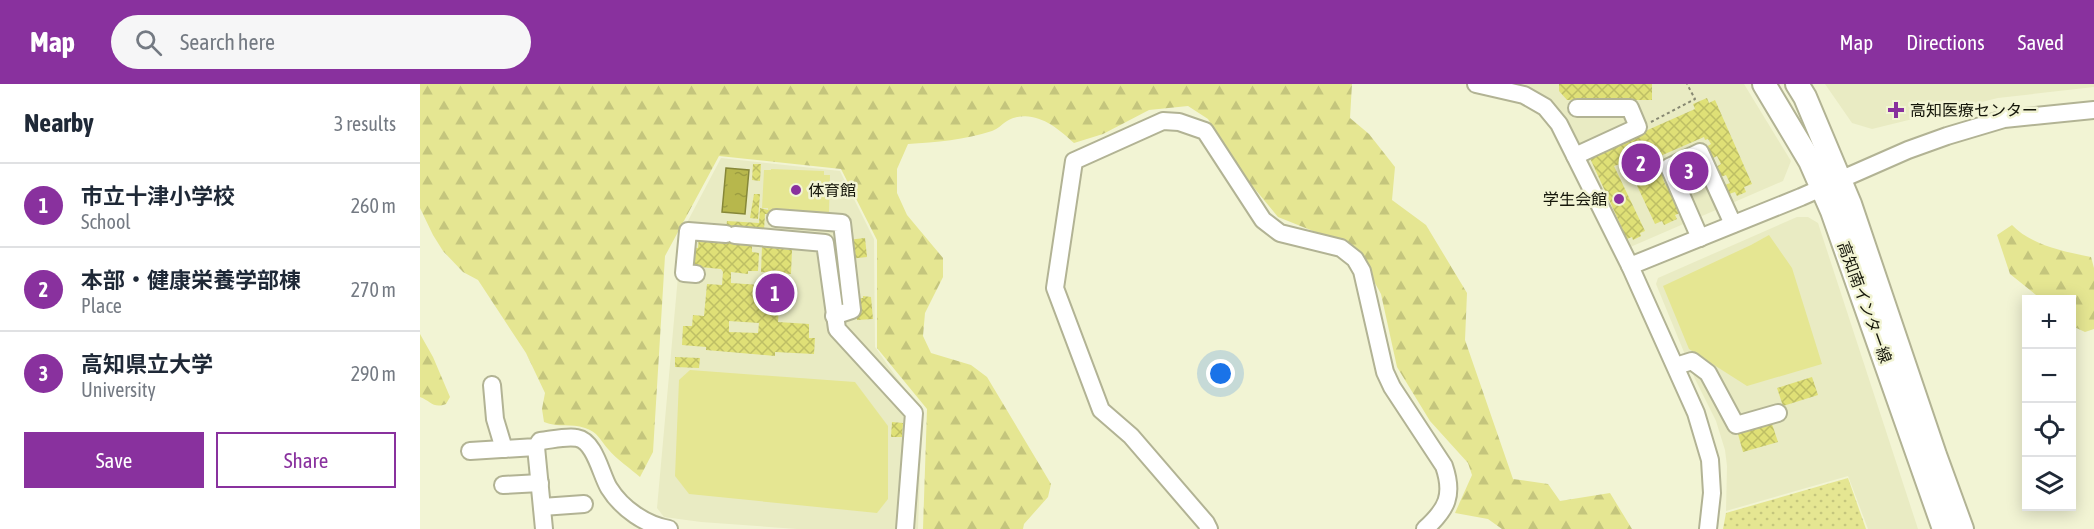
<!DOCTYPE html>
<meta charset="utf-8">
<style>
:root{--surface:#fff;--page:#f6f6f7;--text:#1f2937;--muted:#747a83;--line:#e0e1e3;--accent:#89319e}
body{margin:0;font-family:"Asap Condensed","Noto Sans JP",sans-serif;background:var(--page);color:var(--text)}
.controls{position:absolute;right:18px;bottom:18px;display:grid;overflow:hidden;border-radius:0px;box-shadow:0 3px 15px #0003}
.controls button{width:54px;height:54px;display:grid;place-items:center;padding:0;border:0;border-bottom:2px solid var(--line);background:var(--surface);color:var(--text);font:30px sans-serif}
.you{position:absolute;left:801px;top:290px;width:21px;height:21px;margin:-15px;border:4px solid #fff;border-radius:50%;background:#1a73e8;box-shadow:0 0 0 9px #1a73e833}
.badge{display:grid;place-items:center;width:39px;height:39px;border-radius:50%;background:var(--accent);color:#fff;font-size:20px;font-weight:700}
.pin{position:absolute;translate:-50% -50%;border:3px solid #fff;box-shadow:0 2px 6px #0006}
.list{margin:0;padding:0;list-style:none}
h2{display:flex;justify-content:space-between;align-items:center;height:78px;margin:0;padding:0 24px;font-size:26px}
h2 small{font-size:20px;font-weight:400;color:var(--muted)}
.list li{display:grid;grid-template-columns:39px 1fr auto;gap:18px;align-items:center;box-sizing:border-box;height:84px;padding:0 24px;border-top:2px solid var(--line)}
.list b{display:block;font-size:22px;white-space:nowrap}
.list p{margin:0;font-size:20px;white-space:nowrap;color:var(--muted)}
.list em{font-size:20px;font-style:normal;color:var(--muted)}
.actions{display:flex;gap:12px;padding:18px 24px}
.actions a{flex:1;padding:14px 0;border:2px solid var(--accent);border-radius:0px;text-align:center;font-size:21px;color:var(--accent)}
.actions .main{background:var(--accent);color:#fff}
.icon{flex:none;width:33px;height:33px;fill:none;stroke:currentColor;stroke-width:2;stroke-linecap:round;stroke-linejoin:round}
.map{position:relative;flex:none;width:1674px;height:445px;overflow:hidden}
header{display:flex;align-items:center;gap:36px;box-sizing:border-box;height:84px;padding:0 30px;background:var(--accent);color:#fff}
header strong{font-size:28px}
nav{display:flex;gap:33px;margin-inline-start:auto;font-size:21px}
.search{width:420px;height:54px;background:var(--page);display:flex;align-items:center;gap:15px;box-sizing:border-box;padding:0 21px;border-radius:33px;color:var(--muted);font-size:22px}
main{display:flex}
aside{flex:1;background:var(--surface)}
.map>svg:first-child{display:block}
.built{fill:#e9ebc3}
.grass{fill:#e5e692}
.forest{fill:url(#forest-firs)}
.park{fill:url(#park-dots)}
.water{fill:url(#water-ripples);stroke:#868738;stroke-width:1.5}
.building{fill:url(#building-cross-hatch);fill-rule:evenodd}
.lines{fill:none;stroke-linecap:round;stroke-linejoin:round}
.minor-casing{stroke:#b2b394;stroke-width:20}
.major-casing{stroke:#b2b394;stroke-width:26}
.path{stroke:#878872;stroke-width:2;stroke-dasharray:3 3;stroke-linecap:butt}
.minor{stroke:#fff;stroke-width:16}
.major{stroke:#fff;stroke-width:22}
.poi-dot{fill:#89319e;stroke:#f2f4d4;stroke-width:2}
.labels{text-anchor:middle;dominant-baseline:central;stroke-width:5;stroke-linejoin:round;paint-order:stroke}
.poi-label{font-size:16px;fill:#15160a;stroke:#f2f4d4;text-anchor:start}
.street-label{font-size:16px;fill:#15160a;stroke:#f2f4d4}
</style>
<header>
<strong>Map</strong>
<div class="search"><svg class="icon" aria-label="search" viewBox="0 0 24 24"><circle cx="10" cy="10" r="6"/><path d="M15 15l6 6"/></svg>Search here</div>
<nav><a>Map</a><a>Directions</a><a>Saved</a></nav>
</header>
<main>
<aside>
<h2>Nearby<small>3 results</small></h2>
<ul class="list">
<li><span class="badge">1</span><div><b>市立十津小学校</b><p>School</p></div><em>260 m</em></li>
<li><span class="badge">2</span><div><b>本部・健康栄養学部棟</b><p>Place</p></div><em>270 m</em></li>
<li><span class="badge">3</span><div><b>高知県立大学</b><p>University</p></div><em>290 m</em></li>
</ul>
<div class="actions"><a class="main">Save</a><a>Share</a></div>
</aside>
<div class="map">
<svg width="1674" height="445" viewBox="0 0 1674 445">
<defs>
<pattern id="forest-firs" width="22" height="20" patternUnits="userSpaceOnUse" patternTransform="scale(1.5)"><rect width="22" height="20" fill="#e5e692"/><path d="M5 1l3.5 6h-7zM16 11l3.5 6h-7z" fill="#c4c57d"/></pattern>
<pattern id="park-dots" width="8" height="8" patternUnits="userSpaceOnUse" patternTransform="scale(1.5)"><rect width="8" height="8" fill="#e5e692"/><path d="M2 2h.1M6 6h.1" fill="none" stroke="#c4c57d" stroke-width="1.8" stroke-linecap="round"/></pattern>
<pattern id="water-ripples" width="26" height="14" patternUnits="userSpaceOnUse" patternTransform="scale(1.5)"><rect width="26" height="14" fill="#b7b74c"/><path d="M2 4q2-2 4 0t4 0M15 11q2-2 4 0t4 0" fill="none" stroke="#9c9d41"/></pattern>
<pattern id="building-cross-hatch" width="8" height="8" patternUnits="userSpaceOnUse" patternTransform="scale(1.5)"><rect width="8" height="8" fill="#dfe076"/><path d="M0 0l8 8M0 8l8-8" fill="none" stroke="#bebf65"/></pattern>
</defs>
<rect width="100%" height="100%" fill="#f2f4d4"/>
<g class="built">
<path d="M1081,0H1324L1371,77L1363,97L1208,164L1147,40Z"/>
<path d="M1405,0H1674V3L1578,14L1452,45L1432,39Z"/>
<path d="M301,74L420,87L454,155L455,263L502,329L498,445H377L281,438L244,433L237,424L262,148Z"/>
<path d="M1377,133H1388L1398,139L1498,445H1448L1428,392L1306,427L1307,382L1305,366L1296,337L1275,295L1236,200L1238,194Z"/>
</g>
<g class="grass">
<path d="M351,85L404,87V91H410L409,129L348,127V124H342L344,86H351Z"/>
<path d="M1349,151L1372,184L1402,280L1327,302L1269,265L1243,202L1331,161Z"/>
<path d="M270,286L435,298L468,342V415L457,429L269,410L255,392L259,296Z"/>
</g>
<g class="forest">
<path d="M0,0H932L930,34L949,50L975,83L972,116L1006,141L1047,209L1045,256L1093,395L1128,400L1140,417L1190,409L1212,445H1082L1068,435L1035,429L1052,391L1048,379L1010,337L977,283L961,210L945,181L913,155L858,133L812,77L788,35L768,22L729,26L683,50L654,59C636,42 612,23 587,37C582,40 578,45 572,47C545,56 516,58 488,60L477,85V109L487,131L523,174V193L505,229L503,252L511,269L551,281L567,293L631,400L628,413L604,440L603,445H503L507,325L457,264V156L421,85L299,72L245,172L233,368L220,393C210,384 197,376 188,365C180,356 178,348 165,344C151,339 138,344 124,338L122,325L125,309L106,269L58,196L43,188L23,167L13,151L0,124Z"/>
<path d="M1592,141C1611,161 1644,168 1671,173L1674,184V245L1665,248L1652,242V216L1621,215L1590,190L1577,151Z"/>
<path d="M0,250L13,273L30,313L26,320C13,325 11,317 0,313Z"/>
</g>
<path class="park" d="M1428,394L1446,445H1303L1306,429Z"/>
<path class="water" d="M306,84L329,86L325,130L302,128Z"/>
<g class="building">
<path d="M1139,0H1232V16H1147L1139,7Z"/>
<path d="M1287,14L1289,19L1295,16L1332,100L1324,103L1326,108L1317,112L1315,108L1309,110L1305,101L1310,99L1306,91L1300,93L1296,83L1301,80L1297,72L1291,75L1286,63L1291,60L1288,55L1285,56L1284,53L1238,73L1239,75L1235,77L1237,81L1239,80L1246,94L1243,95L1246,102L1250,101L1255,112L1252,113L1255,120L1258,118L1263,128L1255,131L1257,135L1244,141L1242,137L1235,140L1206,78L1194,82L1225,147L1220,149L1221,152L1213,156L1212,153L1207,155L1169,72L1275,25L1273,20Z"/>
<path d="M333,80H341L340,97L332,96Z"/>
<path d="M334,110H340L338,135L330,134Z"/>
<path d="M340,124L356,128V130H345L344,146L332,156V168L339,169L338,187H328V190L311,188V199L355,202V205H360L358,238L389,240V254H395L394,270L355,268V272L286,266V263L262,261L263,242H272L273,231L284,232L287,200L302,201L303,188L301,185L269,182L270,163L278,164L279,152L305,154L307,137L339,139ZM309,237L339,239L338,249L309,248Z"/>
<path d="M445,154L447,173L429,175L427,156Z"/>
<path d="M342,163L372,166L371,190L341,188Z"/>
<path d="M443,212L451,213L453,235L437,236L435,215L443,214Z"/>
<path d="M255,273L280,274L279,284L255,283Z"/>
<path d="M1392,293L1398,311L1363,322L1357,304Z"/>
<path d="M472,338L483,339L482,353H471Z"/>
<path d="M1352,340L1358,358L1323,368L1318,350Z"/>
</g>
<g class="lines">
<defs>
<g id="minor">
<path d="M1056,0L1104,11L1125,23L1139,40L1210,182L1276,329L1290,376L1292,409L1288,445"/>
<path d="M1155,72L1218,43L1210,24H1157"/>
<path d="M356,134L422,139L432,226L414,232"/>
<path d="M315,151L405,159L417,245L494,329L485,445"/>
<path d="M1280,154L1249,83L1280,68L1313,140"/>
<path d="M1210,182L1381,113L1488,66L1527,52L1584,35L1674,26"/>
<path d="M276,190L264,189L268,147L306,150"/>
<path d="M1256,282L1272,277L1288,289L1316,341L1358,329"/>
<path d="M72,301L75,335L84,365"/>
<path d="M116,363L124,445"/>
<path d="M50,367L116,363L120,357C131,356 146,352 157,354C175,357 181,391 189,404C202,425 226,441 249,445"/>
<path d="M83,401L120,399"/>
<path d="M122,423L164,420"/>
<path d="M789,445L786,439L711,352L681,326L635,204L654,77L743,37L759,38L785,47L843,136L860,149L921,164L935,175L942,187L965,288L972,303L1024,382C1034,411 1027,425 1005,445"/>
</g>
<g id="major">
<path d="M1344,0L1390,77L1412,127L1524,445"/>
<path d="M1377,0L1385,13L1430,120L1515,371L1542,445"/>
</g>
</defs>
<use href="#minor" class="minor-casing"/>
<use href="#major" class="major-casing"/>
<path class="path" d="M1231,38L1275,15L1267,0"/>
<use href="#minor" class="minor"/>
<use href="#major" class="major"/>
</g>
<g class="poi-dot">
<path d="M1473 17h6v6h6v6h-6v6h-6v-6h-6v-6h6z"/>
<circle cx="376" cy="106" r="6"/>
<circle cx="1199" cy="115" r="6"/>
</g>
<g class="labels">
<g class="poi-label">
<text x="1490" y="26">高知医療センター</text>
<text x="388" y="106">体育館</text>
<text x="1187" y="115" text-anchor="end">学生会館</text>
</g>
<g class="street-label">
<text transform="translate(1445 218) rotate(70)">高知南インター線</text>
</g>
</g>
</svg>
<div class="controls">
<button>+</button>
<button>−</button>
<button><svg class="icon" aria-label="locate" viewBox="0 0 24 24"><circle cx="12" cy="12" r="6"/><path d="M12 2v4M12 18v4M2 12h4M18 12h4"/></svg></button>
<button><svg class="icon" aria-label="layers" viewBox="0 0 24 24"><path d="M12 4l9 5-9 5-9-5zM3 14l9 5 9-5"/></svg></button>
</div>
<div class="you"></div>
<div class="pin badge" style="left:355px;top:209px">1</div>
<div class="pin badge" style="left:1221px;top:79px">2</div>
<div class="pin badge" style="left:1269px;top:87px">3</div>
</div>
</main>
